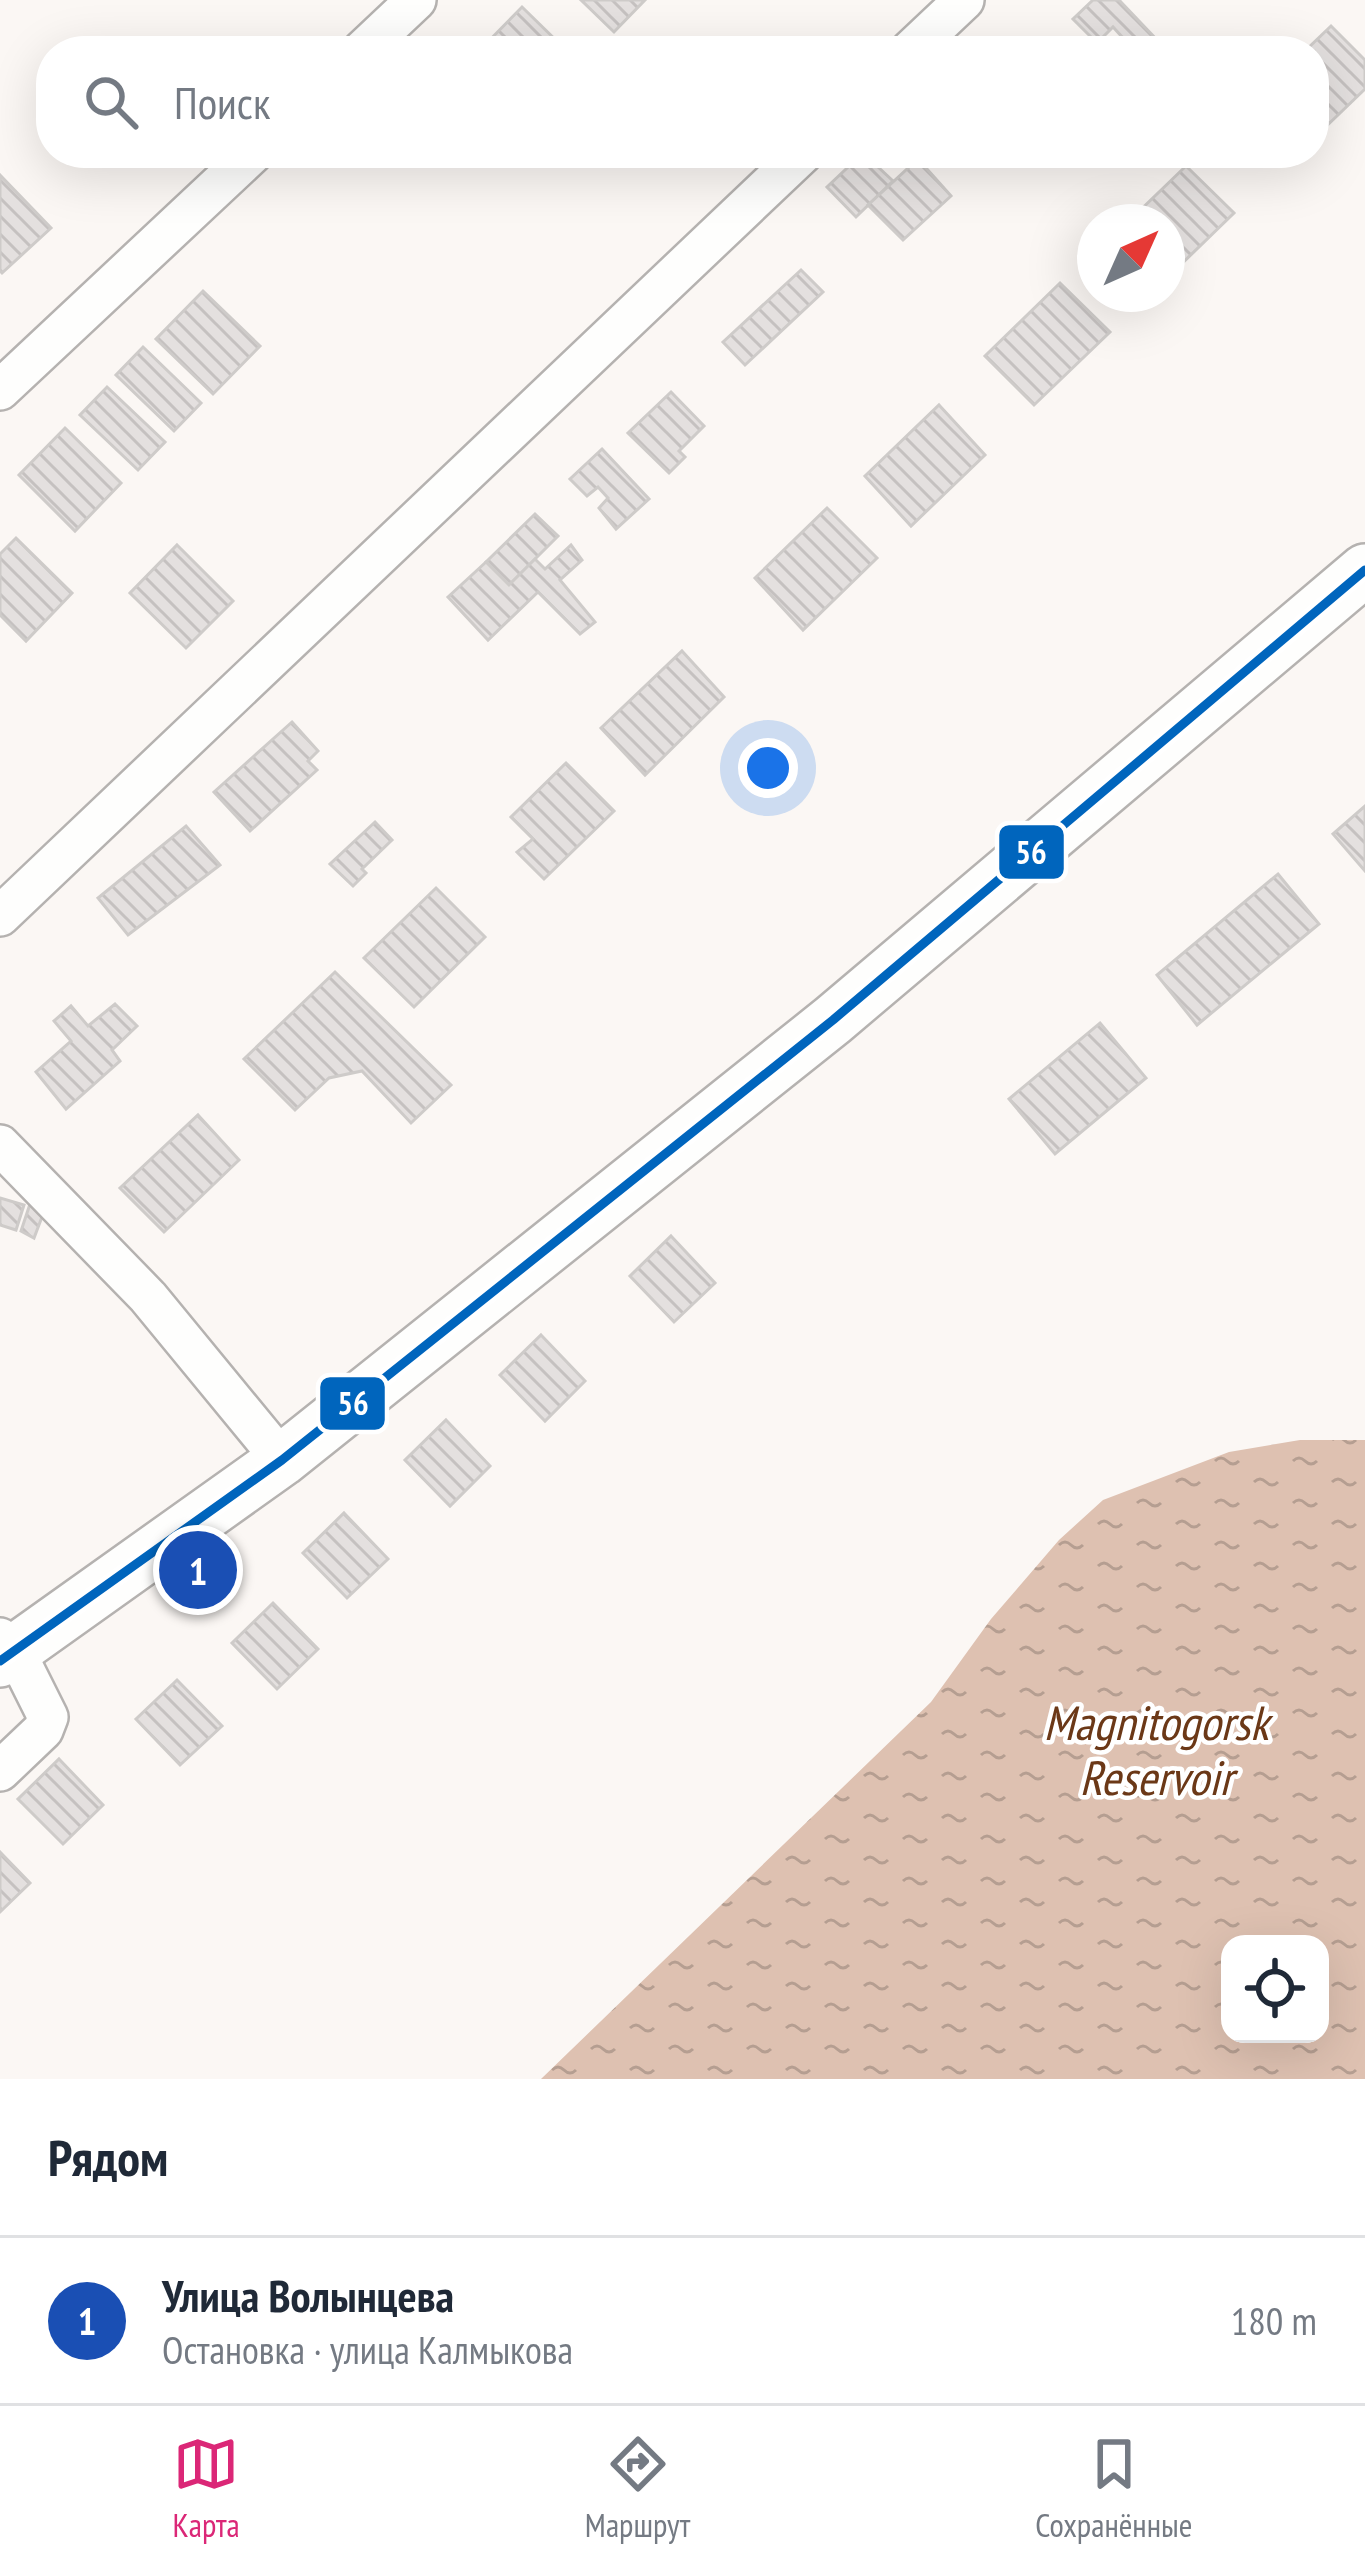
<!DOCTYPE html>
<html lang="ru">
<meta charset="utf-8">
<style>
:root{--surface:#fff;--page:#f2f2f3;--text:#1f2937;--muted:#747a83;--line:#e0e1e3;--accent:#db2777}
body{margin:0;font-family:"PT Sans Narrow",sans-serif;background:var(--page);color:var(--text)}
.controls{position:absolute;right:36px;bottom:36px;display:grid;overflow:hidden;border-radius:24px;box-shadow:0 12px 48px #0002}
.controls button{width:108px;height:108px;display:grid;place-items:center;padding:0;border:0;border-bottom:3px solid var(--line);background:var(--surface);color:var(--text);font:60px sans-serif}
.compass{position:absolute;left:1077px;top:204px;width:108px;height:108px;border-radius:50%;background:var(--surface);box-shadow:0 12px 48px #0002;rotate:45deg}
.you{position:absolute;left:768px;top:768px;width:42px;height:42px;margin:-30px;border:9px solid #fff;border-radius:50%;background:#1a73e8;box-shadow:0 0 0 18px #1a73e833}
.badge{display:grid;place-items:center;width:78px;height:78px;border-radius:50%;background:var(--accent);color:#fff;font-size:39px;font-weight:700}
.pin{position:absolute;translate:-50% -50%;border:6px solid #fff;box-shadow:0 3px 12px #0006}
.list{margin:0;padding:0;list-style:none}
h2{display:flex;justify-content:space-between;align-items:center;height:156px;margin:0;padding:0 48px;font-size:51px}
h2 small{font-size:39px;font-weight:400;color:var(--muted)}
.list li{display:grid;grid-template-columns:78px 1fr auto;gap:36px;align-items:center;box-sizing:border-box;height:168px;padding:0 48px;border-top:3px solid var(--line)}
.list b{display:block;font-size:45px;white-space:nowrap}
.list p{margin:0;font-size:39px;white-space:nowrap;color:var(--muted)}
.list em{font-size:39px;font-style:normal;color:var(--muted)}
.icon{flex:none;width:66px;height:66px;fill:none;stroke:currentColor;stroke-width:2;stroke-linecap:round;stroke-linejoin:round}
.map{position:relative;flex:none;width:1365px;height:2079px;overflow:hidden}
.search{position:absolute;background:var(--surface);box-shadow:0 12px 48px #0002;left:36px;right:36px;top:36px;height:132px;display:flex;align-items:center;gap:30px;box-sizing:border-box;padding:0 42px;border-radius:48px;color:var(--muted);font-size:45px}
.sheet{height:324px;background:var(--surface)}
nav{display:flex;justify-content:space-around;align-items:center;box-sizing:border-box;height:168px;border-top:3px solid var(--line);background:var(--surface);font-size:33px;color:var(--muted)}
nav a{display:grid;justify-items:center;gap:6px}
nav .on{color:var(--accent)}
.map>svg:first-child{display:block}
.water{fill:url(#water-ripples);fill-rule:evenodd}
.building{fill:url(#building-back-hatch);stroke:#cecbc9;stroke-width:3}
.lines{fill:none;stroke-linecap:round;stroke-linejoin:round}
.minor-casing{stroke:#b5b2b0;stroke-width:44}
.major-casing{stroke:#b5b2b0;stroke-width:56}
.minor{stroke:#fefefd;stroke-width:39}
.major{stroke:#fefefd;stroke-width:51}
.bus-1-casing{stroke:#fff;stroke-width:18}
.bus-1{stroke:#0065bd;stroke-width:9}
.labels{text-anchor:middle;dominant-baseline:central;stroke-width:9;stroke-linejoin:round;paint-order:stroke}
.water-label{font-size:48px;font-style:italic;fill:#6b3817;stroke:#fff}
.line-badge{stroke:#fff;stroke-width:4.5}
.badge-label{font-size:33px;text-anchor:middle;font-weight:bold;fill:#fff}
</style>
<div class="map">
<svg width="1365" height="2079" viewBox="0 0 1365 2079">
<defs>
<pattern id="water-ripples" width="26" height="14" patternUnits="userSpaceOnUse" patternTransform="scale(3)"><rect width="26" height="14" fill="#dec1b1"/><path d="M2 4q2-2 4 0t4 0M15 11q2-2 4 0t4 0" fill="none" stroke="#b59e91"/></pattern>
<pattern id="building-back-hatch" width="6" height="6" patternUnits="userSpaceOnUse" patternTransform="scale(3)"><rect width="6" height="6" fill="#e4e0df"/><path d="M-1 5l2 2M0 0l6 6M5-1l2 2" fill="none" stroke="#c5c1c0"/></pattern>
</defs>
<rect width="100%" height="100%" fill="#fbf7f4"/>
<path class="water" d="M1300,1440H1365V2079H541L931,1702L991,1619L1059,1540L1103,1500L1229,1452ZM1230,1944H1320V2034H1230Z"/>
<g class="building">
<path d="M581,0H645L614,32Z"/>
<path d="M1093,0H1119L1156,39L1135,51L1113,27L1097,43L1073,19Z"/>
<path d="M522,7L567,51H479Z"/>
<path d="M1331,26L1365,60V89L1314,138V51H1305Z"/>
<path d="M863,153L893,181L856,217L827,187Z"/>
<path d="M918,159L951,196L903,240L868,205Z"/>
<path d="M1186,166L1234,213L1167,278V222H1128Z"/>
<path d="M0,175L51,228L2,273L0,271Z"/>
<path d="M801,270L823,292L745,365L723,342Z"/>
<path d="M1060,283L1110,332L1034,405L985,356Z"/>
<path d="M203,291L260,346L213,394L156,339Z"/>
<path d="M143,347L201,403L174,431L116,375Z"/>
<path d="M107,387L165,442L138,470L80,415Z"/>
<path d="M671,392L704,426L679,451L685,457L669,473L628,433Z"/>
<path d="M939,405L985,455L911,526L865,476Z"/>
<path d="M65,428L121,483L75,531L19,475Z"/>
<path d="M602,449L649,499L616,529L599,508L608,498L598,487L587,496L570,479Z"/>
<path d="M827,508L877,558L803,630L755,578Z"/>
<path d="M535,514L558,536L509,585L486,562Z"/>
<path d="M16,538L72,593L26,641L0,615V554Z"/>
<path d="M177,545L233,601L186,648L130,593Z"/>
<path d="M571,545L582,560L560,580L595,622L580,634L538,592L488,640L448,597L486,562L509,585L535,559L545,569Z"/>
<path d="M682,651L724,697L645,775L601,728Z"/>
<path d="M292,722L318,751L308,761L317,770L250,831L214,792Z"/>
<path d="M566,763L614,811L544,879L517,852L533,839L511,817Z"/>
<path d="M1365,806V871L1333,834Z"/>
<path d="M375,822L392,840L362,869L366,873L353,886L330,864Z"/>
<path d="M186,826L220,865L128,935L98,898Z"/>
<path d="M1278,874L1319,924L1197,1025L1157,975Z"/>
<path d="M436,888L485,937L414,1007L364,958Z"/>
<path d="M335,972L451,1085L411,1123L362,1071L329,1078L295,1110L244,1059Z"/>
<path d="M115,1004L137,1026L112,1050L120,1061L66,1109L36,1072L71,1041L54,1021L71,1006L88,1026Z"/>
<path d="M1100,1023L1146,1078L1055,1154L1009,1099Z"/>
<path d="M198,1115L239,1160L164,1232L120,1188Z"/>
<path d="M0,1198L24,1205L16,1230L0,1225Z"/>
<path d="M30,1204L45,1209L34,1238L21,1231Z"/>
<path d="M671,1236L715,1283L674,1322L630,1276Z"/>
<path d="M541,1335L585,1381L545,1421L500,1375Z"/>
<path d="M446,1420L490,1466L450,1506L405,1460Z"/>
<path d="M344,1513L388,1559L347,1598L303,1553Z"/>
<path d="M273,1603L318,1649L277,1689L232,1643Z"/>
<path d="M177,1680L222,1726L180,1765L136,1719Z"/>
<path d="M59,1759L103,1805L63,1844L18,1799Z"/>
<path d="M0,1852L30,1883L0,1912Z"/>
</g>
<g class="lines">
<defs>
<g id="minor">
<path d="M362,51L416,0"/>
<path d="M910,51L964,0"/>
<path d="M0,390L253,153"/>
<path d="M0,916L803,153"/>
<path d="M0,1145L148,1297L282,1460"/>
<path d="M0,1638L15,1651L48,1717L43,1730L0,1771"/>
</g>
<path id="major" d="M0,1661L282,1460L833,1020L1365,570"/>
</defs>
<use href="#minor" class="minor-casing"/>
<use href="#major" class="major-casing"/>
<use href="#minor" class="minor"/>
<use href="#major" class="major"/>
<defs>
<path id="bus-1" d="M0,1661L282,1460L833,1020L1365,570"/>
</defs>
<use href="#bus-1" class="bus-1-casing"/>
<use href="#bus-1" class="bus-1"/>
</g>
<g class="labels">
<g class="water-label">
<text x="1156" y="1722">Magnitogorsk<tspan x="1156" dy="55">Reservoir</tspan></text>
</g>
</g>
<g class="line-badge">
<rect x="997" y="823" width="69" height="58" rx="12" fill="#0065bd"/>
<rect x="318" y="1375" width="69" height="57" rx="12" fill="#0065bd"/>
</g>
<g class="badge-label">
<text x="1031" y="864">56</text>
<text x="353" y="1415">56</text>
</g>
</svg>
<div class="controls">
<button><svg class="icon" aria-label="locate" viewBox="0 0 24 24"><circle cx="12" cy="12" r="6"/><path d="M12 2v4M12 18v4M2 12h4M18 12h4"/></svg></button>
</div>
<svg class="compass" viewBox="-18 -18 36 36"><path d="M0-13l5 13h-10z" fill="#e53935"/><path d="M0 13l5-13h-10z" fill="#747a83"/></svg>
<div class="you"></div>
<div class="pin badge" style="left:198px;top:1570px;background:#1a4fb4">1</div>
<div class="search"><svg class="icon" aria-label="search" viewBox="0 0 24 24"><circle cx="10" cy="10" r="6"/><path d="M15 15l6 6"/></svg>Поиск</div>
</div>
<section class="sheet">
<h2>Рядом<small></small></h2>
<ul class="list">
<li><span class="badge" style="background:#1a4fb4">1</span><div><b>Улица Волынцева</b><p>Остановка · улица Калмыкова</p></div><em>180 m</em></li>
</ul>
</section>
<nav>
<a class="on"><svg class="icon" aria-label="map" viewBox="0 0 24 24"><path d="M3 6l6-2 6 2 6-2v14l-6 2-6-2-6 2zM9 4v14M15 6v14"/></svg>Карта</a>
<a><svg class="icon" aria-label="directions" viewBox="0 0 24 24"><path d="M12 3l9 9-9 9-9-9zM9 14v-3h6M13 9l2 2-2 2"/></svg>Маршрут</a>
<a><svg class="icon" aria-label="saved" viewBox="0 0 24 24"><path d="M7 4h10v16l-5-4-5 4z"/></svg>Сохранённые</a>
</nav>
